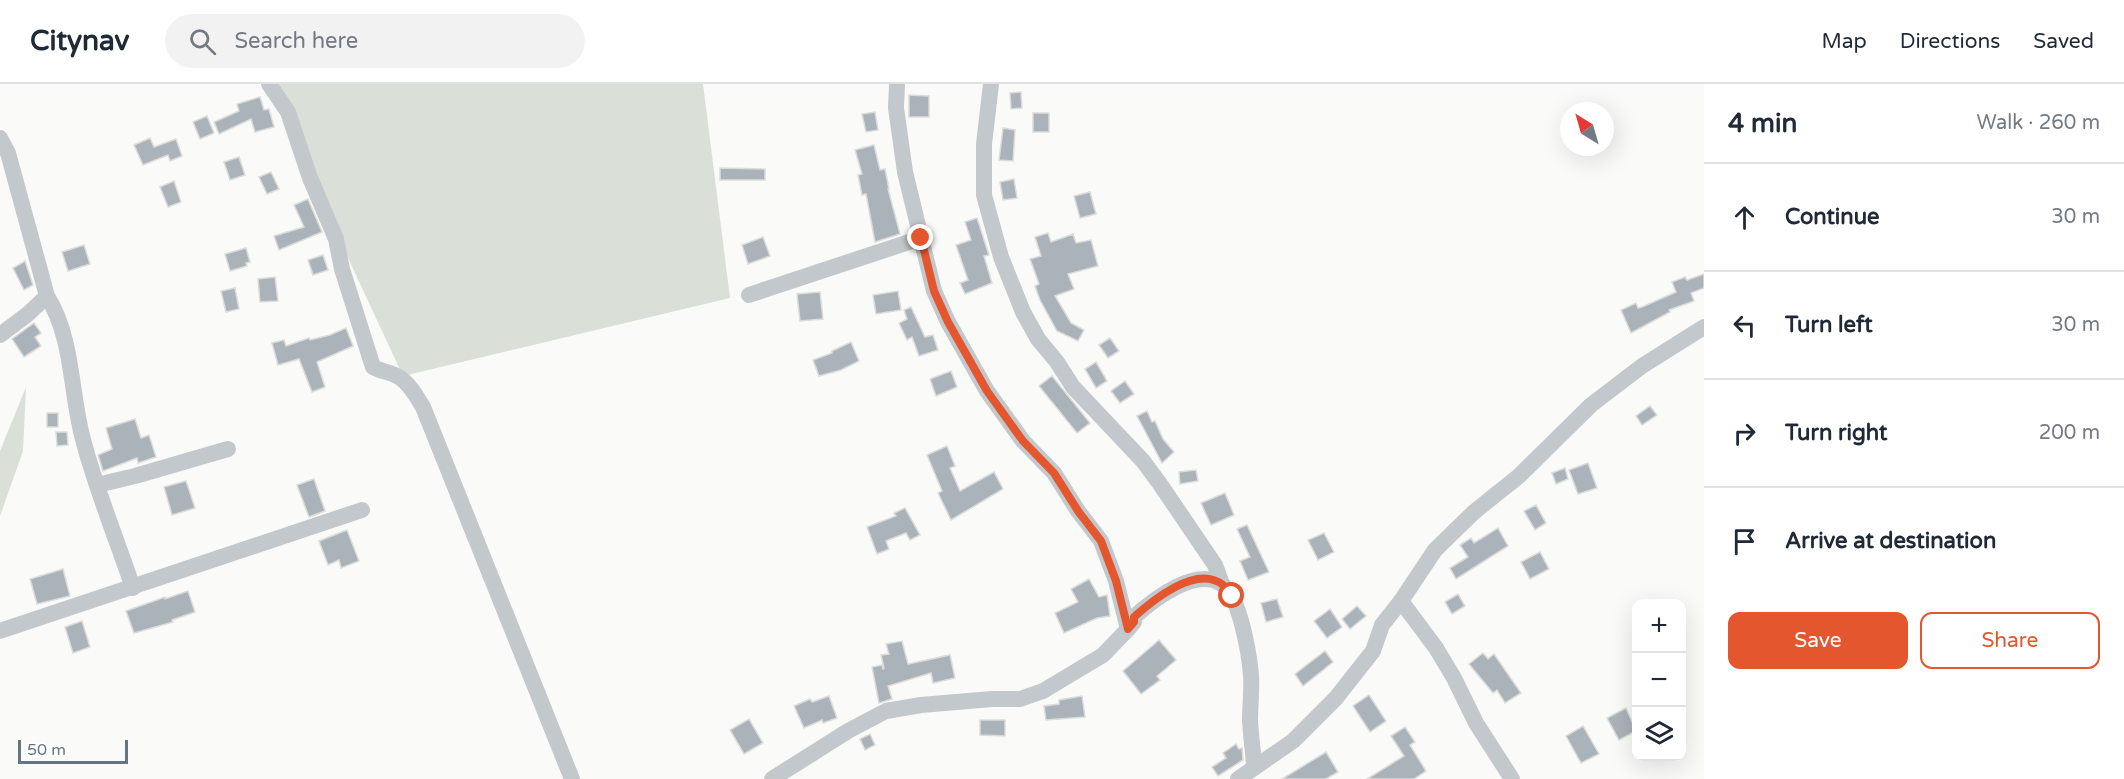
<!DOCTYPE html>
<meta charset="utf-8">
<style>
:root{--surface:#fff;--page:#f2f2f3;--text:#1f2937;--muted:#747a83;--line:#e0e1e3;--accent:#e4572e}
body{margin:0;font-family:"Varela Round",sans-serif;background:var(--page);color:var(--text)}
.controls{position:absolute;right:18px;bottom:18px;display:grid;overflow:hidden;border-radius:12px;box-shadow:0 6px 24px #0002}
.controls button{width:54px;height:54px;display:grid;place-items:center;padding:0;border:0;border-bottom:2px solid var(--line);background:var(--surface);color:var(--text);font:30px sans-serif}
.compass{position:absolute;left:1560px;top:18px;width:54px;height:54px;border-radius:50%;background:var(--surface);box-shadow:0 6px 24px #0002;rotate:323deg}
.scale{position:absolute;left:18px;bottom:15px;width:110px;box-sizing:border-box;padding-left:6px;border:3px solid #657683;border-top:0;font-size:16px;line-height:21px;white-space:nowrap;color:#657683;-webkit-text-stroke:4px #fff;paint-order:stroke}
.stop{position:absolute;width:18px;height:18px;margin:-14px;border:4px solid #e4572e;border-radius:50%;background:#fff}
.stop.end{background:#e4572e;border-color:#fff;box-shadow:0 2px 6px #0008}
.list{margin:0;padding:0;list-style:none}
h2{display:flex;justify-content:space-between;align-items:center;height:78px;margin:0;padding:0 24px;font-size:26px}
h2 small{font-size:20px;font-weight:400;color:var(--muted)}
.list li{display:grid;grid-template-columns:39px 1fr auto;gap:18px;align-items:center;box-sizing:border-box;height:108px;padding:0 24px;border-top:2px solid var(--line)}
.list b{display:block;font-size:22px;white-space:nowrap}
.list em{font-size:20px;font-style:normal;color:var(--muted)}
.actions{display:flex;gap:12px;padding:18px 24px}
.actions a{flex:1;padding:14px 0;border:2px solid var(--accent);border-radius:12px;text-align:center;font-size:21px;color:var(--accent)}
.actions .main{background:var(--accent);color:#fff}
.icon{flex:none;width:33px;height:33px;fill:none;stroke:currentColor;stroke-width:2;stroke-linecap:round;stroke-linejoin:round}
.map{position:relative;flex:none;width:1704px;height:695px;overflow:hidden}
header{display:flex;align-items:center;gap:36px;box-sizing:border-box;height:84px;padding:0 30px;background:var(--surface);border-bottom:2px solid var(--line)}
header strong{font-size:28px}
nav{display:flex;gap:33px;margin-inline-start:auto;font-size:21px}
.search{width:420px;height:54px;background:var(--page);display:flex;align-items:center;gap:15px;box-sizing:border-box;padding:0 21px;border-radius:33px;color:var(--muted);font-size:22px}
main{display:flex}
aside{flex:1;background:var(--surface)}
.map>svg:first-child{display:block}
.green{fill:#dadfd7}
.building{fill:#aab3b9;stroke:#dcdcda;stroke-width:1.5}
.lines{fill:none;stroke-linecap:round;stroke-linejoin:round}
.minor{stroke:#c3c8cc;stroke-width:16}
.route{stroke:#e4572e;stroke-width:8}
</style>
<header>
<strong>Citynav</strong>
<div class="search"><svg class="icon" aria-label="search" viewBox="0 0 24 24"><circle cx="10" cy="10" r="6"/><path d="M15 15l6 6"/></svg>Search here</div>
<nav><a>Map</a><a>Directions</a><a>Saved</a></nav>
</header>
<main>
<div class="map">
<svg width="1704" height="695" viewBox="0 0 1704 695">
<rect width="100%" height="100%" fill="#fafaf8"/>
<g class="green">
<path d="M267,0H703L730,214L403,292Z"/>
<path d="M26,303L23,367L0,432V367Z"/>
</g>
<g class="building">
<path d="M1021,8L1022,24L1011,25L1010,9Z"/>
<path d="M909,11L929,12V33H909Z"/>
<path d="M260,13L264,26L269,25L274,43L255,48L251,35L219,50L214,38L239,27L237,20Z"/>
<path d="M875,28L878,46L866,48L862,30Z"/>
<rect x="1033" y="29" width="16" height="19"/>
<path d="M207,32L214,49L200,55L193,38Z"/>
<path d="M1003,44L1015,46L1013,77L999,76Z"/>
<path d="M150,54L154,63L176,55L182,72L170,77L168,71L143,81L134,61Z"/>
<path d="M874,61L880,86L885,85L889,105H888L900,150L875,158L866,110L862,111L858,91L862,90L855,66Z"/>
<path d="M239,73L245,91L230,96L224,78Z"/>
<path d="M720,84L765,85V96H720Z"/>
<path d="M271,88L279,105L267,110L259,93Z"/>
<path d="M1014,95L1017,114L1003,116L1000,98Z"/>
<path d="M174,97L181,118L168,123L160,103Z"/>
<path d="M1090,108L1096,130L1080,134L1074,112Z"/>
<path d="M308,115L322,148L279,166L274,152L304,143L294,121Z"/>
<path d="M977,134L989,171L984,172L992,199L965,210L960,199L968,196L956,161L971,156L965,138Z"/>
<path d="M1048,149L1051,158L1073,150L1076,159L1091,156L1098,182L1068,190L1074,205L1055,212L1071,239L1084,246L1078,257L1057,247L1040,216L1035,202L1039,200L1030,175L1041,172L1035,153Z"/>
<path d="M763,153L770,172L748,180L742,161Z"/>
<path d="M84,161L90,180L68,187L62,168Z"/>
<path d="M246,164L250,178L246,179L247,182L230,187L225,170Z"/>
<path d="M323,171L328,186L313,191L308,176Z"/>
<path d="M25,177L33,201L24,206L13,184Z"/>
<path d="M1704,190V204L1691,209L1694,217L1669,226L1670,228L1631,249L1621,226L1636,219L1638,224L1642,223L1676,208L1672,198L1685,193L1687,196Z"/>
<path d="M275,193L278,217L260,218L258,195Z"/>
<path d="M235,204L239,225L226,228L221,207Z"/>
<path d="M898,207L901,226L876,230L873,211Z"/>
<path d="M820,208L823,235L800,237L797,210Z"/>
<path d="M911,223L925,253L933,251L938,266L919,272L912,253L907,256L899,239L907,235L904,226Z"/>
<path d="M34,239L41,249L35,253L41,262L24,273L12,255Z"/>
<path d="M346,244L353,262L317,278L325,303L312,308L299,275L278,281L272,259L284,256L286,262L309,254L310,256L330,251Z"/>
<path d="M1110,254L1119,267L1108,274L1099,261Z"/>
<path d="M851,258L859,277L841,286L819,292L813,276L832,269V267Z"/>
<path d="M1096,278L1107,297L1096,304L1085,285Z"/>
<path d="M951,287L957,303L936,312L930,295Z"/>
<path d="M1052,292L1090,339L1077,349L1039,302Z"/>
<path d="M1125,297L1134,310L1120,319L1111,307Z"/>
<path d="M1650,322L1657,331L1642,341L1636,332Z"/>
<path d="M1147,327L1152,338L1155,337L1163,355L1174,368L1162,379L1137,332Z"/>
<rect x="47" y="329" width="11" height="14"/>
<path d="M135,335L141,354L149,351L156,373L138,379L137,374L103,387L98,371L112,365L106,344Z"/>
<path d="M56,348H67L68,361L57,362Z"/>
<path d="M947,362L955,382L950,384L960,407L994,388L1003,405L951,436L938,409L942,407L927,371Z"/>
<path d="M1588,379L1597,404L1578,410L1569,386Z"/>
<path d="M1565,384L1568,395L1556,400L1552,389Z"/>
<path d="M1196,386L1198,397L1180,400L1179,388Z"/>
<path d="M314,395L325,427L309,433L297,401Z"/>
<path d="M186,397L195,424L172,431L164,403Z"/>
<path d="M1225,409L1234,431L1211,441L1201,419Z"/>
<path d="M1536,421L1546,439L1535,446L1524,427Z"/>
<path d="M905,424L920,451L910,456L906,449L886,457L889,465L877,470L867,443L896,432L894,429Z"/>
<path d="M1247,441L1269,488L1248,496L1240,477L1250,473L1237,445Z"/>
<path d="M1498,444L1508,462L1456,495L1450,484L1468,473L1460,461L1471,454L1474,459Z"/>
<path d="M347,446L359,477L341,484L339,476L328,481L319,457Z"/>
<path d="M1324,449L1334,468L1318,476L1308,456Z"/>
<path d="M1540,468L1549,485L1530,495L1521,478Z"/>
<path d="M63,485L70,512L37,520L30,495Z"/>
<path d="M1089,495L1099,513L1107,511L1110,532L1097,534L1064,549L1055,529L1078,518L1071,505Z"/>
<path d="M188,507L195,528L172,536L173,538L134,549L126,527L165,513V515Z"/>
<path d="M1458,510L1465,522L1452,530L1445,518Z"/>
<path d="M1277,515L1283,533L1266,538L1261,519Z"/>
<path d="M1357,522L1366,532L1350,545L1342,535Z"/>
<path d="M1330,525L1342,543L1327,554L1314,537Z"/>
<path d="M82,537L90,563L73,569L65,543Z"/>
<path d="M1159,556L1176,576L1157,592L1160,596L1141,610L1123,587Z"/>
<path d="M902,557L908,580L950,571L955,594L933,599L931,589L888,602L892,615L879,619L872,583L882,581L883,585L884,584L881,571L889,570L886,560Z"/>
<path d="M1325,567L1333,578L1303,602L1295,590Z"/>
<path d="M1483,569L1488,575L1494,570L1521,609L1505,619L1497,606L1493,609L1469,580Z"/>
<path d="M1369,611L1386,637L1370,648L1353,622Z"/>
<path d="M829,612L837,634L823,639L822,636L804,644L794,622L810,615L812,618Z"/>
<path d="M1082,612L1085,633L1046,636L1044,622L1059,620V616Z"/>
<path d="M1626,624L1636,647L1619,656L1607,634Z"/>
<path d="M749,635L763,659L744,670L730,646Z"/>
<path d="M980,636H1005V652L980,651Z"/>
<path d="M1583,642L1599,670L1581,679L1566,652Z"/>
<path d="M1405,643L1415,658L1410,661L1426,687L1414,695H1367L1404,672L1391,652Z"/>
<path d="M870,650L875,661L865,666L860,655Z"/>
<path d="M1236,660L1239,665L1242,664L1243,676L1218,692L1212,683L1226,674L1223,669Z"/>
<path d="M1326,668L1338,688L1326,695H1282Z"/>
</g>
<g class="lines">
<g class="minor">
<path d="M269,0L288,28L310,94L336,155L342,185L373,283C380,287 389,288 397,292C408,297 417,313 423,323L572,695"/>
<path d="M897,0L896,24L905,88L934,207L948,238L987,307L1023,357L1054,389L1078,427L1101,457L1116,497L1128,545"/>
<path d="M991,0L984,60V111L1001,173L1023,228L1038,255L1057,278L1073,303L1143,377L1160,400L1215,481L1222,500"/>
<path d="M0,54L8,69L47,212C74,255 70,311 84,359C97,408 117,456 133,504"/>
<path d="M749,211L921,154"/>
<path d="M0,251L28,230L47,212"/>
<path d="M97,401L135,392L228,365"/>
<path d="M1401,517L1436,564L1454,594L1476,639L1512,695"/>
<path d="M0,547L362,426"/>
<path d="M772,695L848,647L886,627L921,621L992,615H1020L1043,607L1103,571L1128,545L1134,538V533C1153,516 1197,481 1223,501C1240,514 1249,569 1251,591C1252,606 1250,622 1250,637C1251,652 1253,667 1254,682"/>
<path d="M1238,695L1293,657L1336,614L1373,567L1382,541L1401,517L1435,466L1474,428L1519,392L1591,321L1642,282L1704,243"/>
</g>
</g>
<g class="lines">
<path class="route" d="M921,154L934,207L948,238L987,307L1023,357L1054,389L1078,427L1101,457L1116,497L1128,545L1134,538V533C1153,516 1197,480 1223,501C1226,504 1229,508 1232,512"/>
</g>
</svg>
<div class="controls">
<button>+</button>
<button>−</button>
<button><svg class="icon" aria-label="layers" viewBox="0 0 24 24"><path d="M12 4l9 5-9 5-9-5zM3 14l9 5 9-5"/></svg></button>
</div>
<svg class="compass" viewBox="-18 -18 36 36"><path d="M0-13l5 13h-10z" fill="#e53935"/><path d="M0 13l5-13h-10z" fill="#747a83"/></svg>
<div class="scale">50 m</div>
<div class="stop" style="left:1232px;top:512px"></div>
<div class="stop end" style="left:921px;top:154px"></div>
</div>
<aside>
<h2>4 min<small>Walk · 260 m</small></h2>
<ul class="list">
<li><svg class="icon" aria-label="ahead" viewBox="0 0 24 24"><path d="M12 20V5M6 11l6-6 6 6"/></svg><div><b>Continue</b></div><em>30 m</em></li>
<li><svg class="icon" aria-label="left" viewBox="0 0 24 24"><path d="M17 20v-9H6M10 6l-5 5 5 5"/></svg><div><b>Turn left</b></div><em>30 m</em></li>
<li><svg class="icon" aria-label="right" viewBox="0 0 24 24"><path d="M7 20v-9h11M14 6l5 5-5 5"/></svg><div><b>Turn right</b></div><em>200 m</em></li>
<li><svg class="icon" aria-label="arrive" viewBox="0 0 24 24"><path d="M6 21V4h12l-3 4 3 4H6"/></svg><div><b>Arrive at destination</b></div></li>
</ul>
<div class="actions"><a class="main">Save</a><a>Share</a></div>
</aside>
</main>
